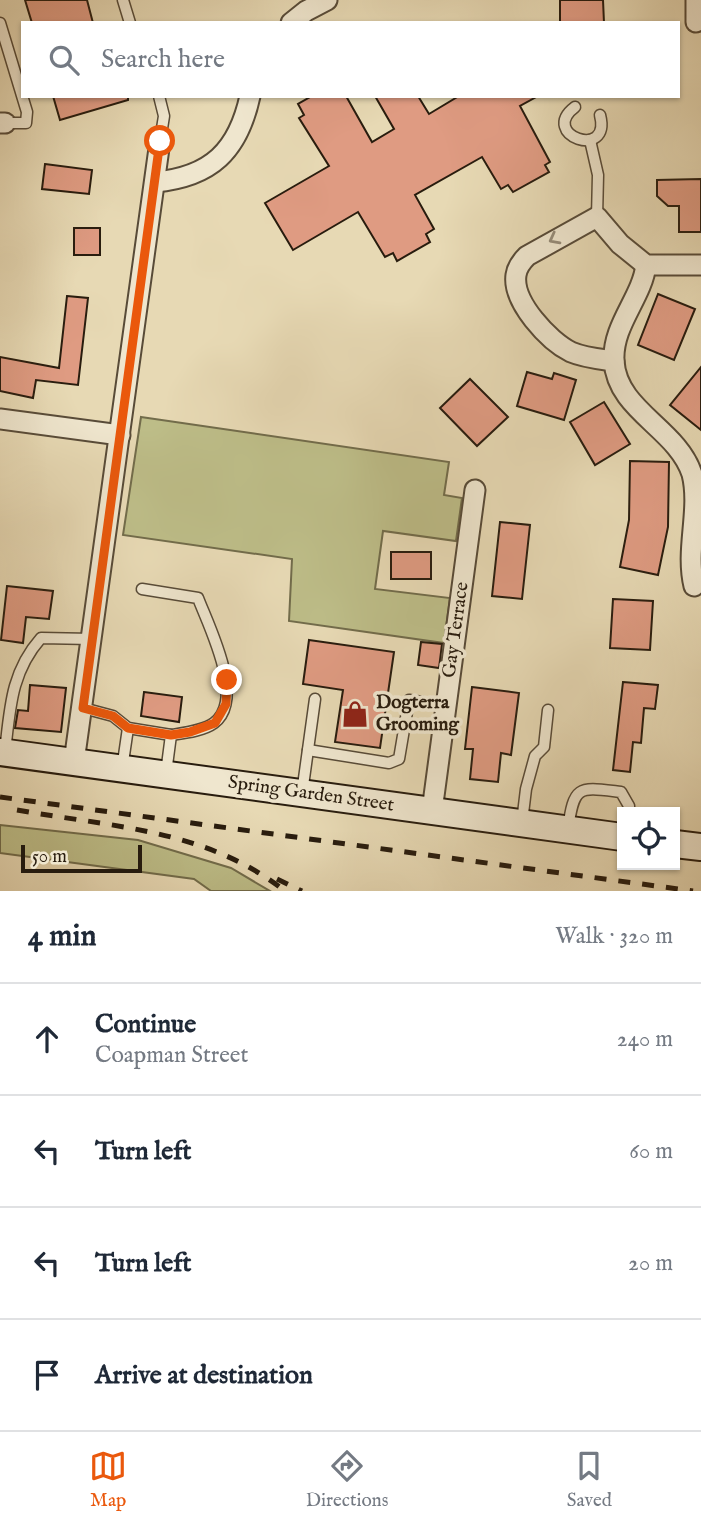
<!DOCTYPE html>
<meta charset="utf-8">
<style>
:root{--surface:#fff;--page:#f2f2f3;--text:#1f2937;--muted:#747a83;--line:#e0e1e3;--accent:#ea580c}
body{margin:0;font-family:"IM FELL English",serif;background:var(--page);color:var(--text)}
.controls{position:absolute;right:21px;bottom:21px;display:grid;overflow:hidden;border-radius:0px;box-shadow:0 2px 5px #0004}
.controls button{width:63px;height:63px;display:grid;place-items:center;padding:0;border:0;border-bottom:2px solid var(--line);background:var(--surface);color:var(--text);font:35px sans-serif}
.scale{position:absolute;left:21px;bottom:18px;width:121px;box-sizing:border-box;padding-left:7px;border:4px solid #281c0e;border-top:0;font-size:19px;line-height:24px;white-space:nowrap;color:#281c0e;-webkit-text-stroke:5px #efe6ce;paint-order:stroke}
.stop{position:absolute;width:21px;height:21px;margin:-16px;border:5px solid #ea580c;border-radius:50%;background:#fff}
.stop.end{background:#ea580c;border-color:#fff;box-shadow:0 2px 7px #0008}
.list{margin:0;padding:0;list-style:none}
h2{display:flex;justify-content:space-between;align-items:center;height:91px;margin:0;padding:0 28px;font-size:30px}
h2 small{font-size:23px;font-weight:400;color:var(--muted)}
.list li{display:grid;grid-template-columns:46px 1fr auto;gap:21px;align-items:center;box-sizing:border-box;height:112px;padding:0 28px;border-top:2px solid var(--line)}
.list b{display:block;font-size:26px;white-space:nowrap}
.list p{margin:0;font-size:23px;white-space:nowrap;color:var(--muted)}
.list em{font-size:23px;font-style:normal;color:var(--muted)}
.icon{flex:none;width:38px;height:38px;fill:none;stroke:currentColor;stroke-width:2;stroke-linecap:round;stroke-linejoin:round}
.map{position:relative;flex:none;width:701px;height:891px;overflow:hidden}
.search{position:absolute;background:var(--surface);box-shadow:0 2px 5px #0004;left:21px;right:21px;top:21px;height:77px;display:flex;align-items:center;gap:18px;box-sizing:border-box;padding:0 24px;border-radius:0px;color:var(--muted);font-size:26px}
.sheet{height:539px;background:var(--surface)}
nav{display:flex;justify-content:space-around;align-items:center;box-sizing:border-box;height:98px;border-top:2px solid var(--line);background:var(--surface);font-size:19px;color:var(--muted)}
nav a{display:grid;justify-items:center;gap:4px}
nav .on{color:var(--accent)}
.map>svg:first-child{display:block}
.green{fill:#bdbd88;stroke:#726c4b;stroke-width:2}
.building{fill:#df9b82;stroke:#281c0e;stroke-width:2}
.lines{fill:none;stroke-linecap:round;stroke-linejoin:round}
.service-casing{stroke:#584b38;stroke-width:13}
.minor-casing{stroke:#584b38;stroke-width:23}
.secondary-casing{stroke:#281c0e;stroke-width:30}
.service{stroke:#efe6ce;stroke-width:10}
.minor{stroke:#efe6ce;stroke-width:19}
.secondary{stroke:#efe6ce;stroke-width:26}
.rail{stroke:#281c0e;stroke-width:5;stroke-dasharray:12 12;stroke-linecap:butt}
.oneway{stroke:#958b78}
.route{stroke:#ea580c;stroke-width:9}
.labels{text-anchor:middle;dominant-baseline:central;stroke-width:7;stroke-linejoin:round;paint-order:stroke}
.street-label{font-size:19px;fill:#281c0e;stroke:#efe6ce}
.poi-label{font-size:19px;font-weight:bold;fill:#281c0e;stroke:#efe6ce;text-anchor:start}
</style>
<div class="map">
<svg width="701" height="891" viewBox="0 0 701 891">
<rect width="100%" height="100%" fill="#e7d9b4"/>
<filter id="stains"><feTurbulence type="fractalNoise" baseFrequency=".00286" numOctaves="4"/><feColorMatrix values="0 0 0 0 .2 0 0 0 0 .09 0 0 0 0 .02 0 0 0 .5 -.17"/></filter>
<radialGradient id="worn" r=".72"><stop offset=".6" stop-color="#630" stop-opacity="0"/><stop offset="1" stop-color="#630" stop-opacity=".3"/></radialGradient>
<g class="green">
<path d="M141,417L449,462L444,495L462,498L456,541L383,531L375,589L450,598L444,643L289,621L292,559L123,535Z"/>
<path d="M0,825L138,840L231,868L270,891H211L194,879L0,853Z"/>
</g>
<g class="building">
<path d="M25,0H87L93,23H32Z"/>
<path d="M560,0H603L604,23H560Z"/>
<path d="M53,96H128V100L60,120Z"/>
<path d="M312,96H346L372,142L394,129L375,96H418L429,114L459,96H538L520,106L550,162L545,165L549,172L513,192L508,185L501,189L482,157L415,195L434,229L426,234L430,242L397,261L393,253L385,257L358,212L293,250L265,203L329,166L299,118L304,115L298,104Z"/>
<path d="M45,164L92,170L89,194L42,189Z"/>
<path d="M701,179V232H679V206H668L657,196V180Z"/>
<rect x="74" y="228" width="26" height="27"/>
<path d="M658,294L695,309L674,360L638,345Z"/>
<path d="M67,296L88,298L78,385L36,380L33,398L0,391V357L59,368Z"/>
<path d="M701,367V430L670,405Z"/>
<path d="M527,372L552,379L554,373L576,380L564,420L517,406Z"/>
<path d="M470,379L508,417L477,446L440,408Z"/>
<path d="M604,402L630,444L595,465L570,422Z"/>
<path d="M630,461L669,462L668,527L658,575L620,567L629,520Z"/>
<path d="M500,522L530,525L522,599L492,596Z"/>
<rect x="391" y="552" width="40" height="27"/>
<path d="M7,586L53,591L49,619L26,617L23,643L1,640Z"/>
<path d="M613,599L653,601L650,650L610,648Z"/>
<path d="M309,640L394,652L380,748L335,742L343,690L303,684Z"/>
<path d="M421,642L442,644L439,668L418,665Z"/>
<path d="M623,682L658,685L655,709L644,708L641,743L633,742L630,772L613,770Z"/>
<path d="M30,685L66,688L61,732L15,728L18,710L28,711Z"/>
<path d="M472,687L519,693L511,755L501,753L498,782L470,779L473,749H465Z"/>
<path d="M144,692L182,697L179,722L141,716Z"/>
</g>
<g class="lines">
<defs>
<g id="service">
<path d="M123,0L130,23"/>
<path d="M0,23L27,112L26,123H5"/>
<path d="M159,96L164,116L160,141"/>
<path d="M575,107C538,135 612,161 600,115"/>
<path d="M590,140L598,175L597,217"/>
<path d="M142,589L198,598C209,627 246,699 214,723C203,731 184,733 171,735"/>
<path d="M83,708L113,716L128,728L171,735L166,773"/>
<path d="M308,750L389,763L399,759L409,700L446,706"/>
<path d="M5,752C10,708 11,672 41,638L92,639"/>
<path d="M122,769L128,728"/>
<path d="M302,793L315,699"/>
<path d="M522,822L526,789L535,756L544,747L548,710"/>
<path d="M568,829C574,784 579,787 621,792L629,806V812"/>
</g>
<g id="minor">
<path d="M696,0V22"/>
<path d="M291,23L306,11L327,0"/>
<path d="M0,123H5"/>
<path d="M155,182C211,177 238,151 250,96"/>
<path d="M646,265C642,298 612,325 614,361C617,411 677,428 692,474C701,510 685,549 694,586"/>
<path d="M614,361C600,359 585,358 571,352C549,341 512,302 516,275C517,267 522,261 527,256L597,217L620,244L646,265H701"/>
<path d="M0,419L120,435"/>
<path d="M74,762L160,141"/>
<path d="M432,811L475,490"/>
</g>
<g id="secondary">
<path d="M0,752L622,837"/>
<path d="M675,844L701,847"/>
</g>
</defs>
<use href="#service" class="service-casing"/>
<use href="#minor" class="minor-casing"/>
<use href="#secondary" class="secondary-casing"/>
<use href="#service" class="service"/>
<use href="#minor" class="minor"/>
<use href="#secondary" class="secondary"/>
<g class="rail">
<path d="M0,797L693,891"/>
<path d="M17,810C112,827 206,829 285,891"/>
<path d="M277,879L302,891"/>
</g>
</g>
<defs><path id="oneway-chevron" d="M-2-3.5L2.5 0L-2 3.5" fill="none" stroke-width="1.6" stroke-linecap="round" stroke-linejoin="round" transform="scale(1.75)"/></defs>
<use class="oneway" href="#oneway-chevron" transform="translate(554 239) rotate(152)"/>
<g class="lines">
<path class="route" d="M160,141L83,708L113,716L128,728L171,735L190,732L215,723L226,704L227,680"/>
</g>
<defs>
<symbol id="shop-bare" viewBox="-9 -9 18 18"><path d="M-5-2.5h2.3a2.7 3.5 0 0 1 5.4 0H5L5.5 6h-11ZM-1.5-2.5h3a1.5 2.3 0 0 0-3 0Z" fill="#8f2418" stroke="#efe6ce" stroke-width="2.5" paint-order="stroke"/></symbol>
</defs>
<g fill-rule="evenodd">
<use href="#shop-bare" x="336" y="695" width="38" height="38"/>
</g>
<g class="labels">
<g class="street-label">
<text transform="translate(456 630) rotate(-82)">Gay Terrace</text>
<text transform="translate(311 794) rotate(8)">Spring Garden Street</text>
</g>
<g class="poi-label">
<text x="376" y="703">Dogterra<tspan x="376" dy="22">Grooming</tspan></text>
</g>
</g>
<rect width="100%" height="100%" filter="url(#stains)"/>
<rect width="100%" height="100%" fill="url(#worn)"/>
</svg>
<div class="controls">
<button><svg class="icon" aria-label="locate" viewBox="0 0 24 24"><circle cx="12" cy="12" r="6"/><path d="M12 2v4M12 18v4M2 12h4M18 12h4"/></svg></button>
</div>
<div class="scale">50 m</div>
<div class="stop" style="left:160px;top:141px"></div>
<div class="stop end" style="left:227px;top:680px"></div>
<div class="search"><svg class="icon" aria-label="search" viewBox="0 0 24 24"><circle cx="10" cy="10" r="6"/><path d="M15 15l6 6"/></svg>Search here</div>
</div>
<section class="sheet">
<h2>4 min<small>Walk · 320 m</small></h2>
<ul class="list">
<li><svg class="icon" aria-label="ahead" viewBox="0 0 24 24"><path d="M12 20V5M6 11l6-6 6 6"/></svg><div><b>Continue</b><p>Coapman Street</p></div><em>240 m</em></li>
<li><svg class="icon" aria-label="left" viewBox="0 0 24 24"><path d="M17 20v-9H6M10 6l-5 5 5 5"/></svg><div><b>Turn left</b></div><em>60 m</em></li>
<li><svg class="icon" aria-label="left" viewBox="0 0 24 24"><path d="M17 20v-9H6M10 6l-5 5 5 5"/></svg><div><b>Turn left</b></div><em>20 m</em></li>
<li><svg class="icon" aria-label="arrive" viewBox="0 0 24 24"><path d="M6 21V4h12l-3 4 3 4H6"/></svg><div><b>Arrive at destination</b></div></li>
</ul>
</section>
<nav>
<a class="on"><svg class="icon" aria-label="map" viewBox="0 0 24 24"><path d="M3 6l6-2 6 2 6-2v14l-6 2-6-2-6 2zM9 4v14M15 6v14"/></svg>Map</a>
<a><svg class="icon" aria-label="directions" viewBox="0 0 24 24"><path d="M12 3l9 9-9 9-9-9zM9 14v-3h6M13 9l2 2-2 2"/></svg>Directions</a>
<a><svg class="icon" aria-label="saved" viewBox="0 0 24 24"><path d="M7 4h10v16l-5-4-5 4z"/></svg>Saved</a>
</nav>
